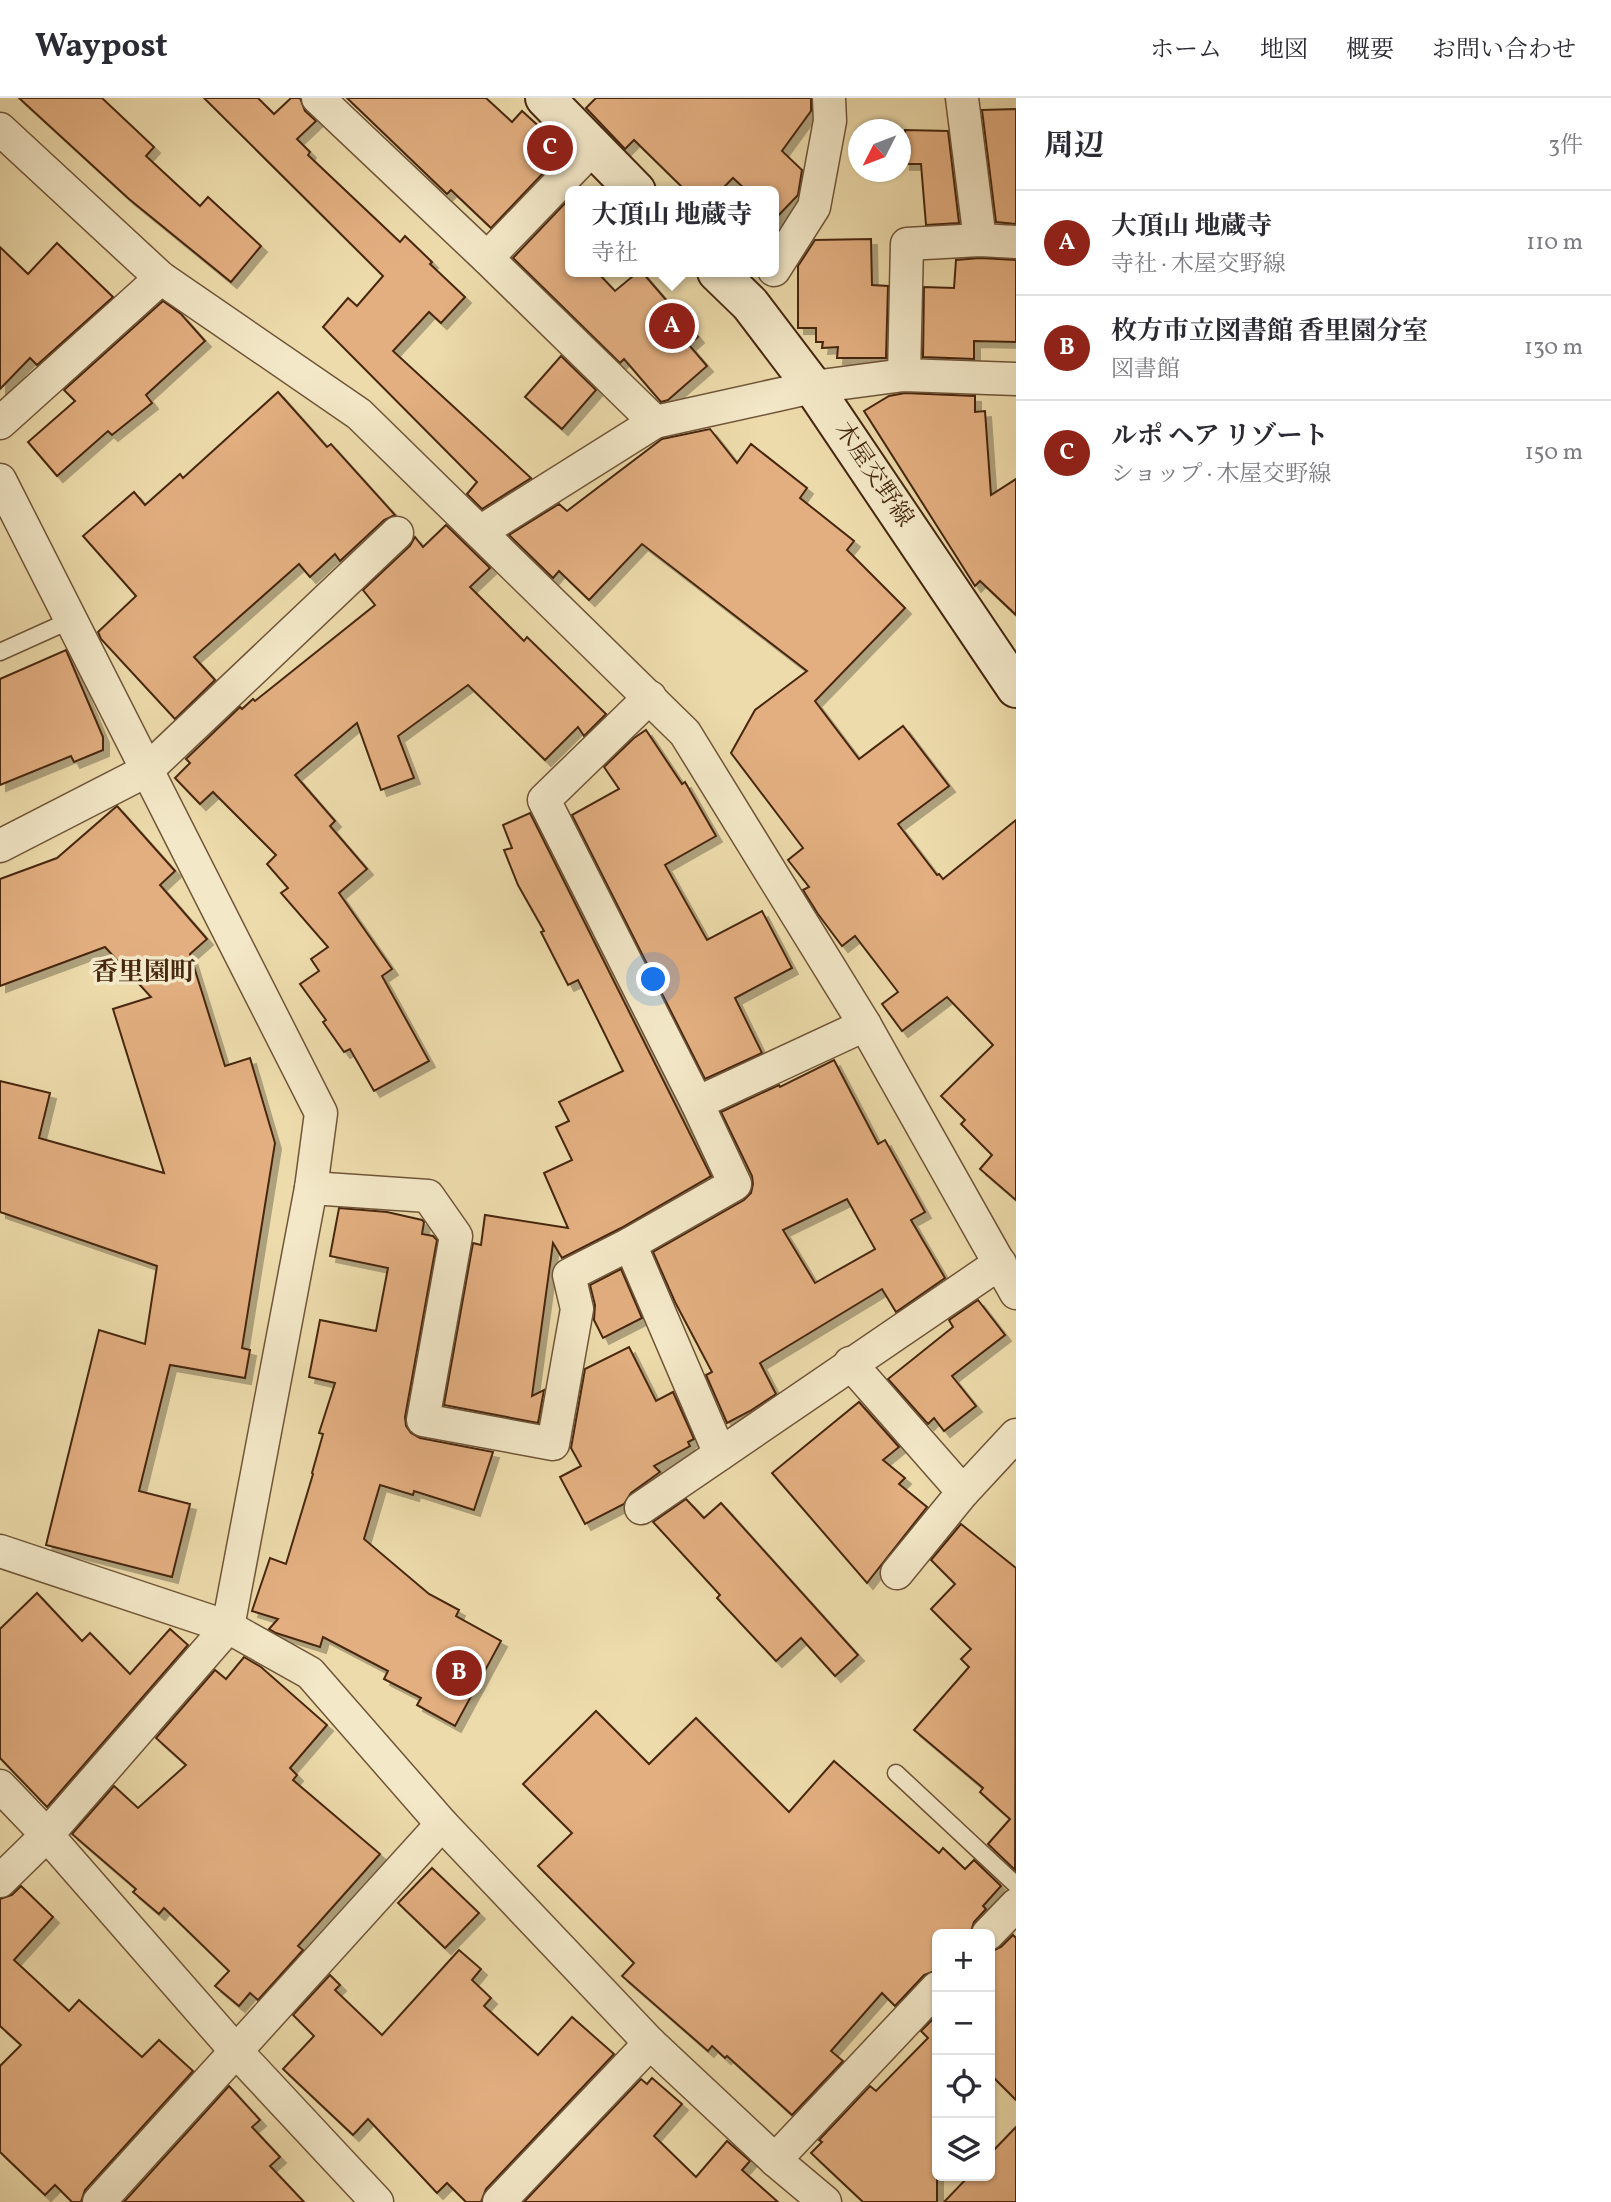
<!DOCTYPE html>
<html lang="ja">
<meta charset="utf-8">
<style>
:root{--surface:#fff;--page:#f7f7f7;--text:#2b2b33;--muted:#7c7c81;--line:#e1e1e2;--accent:#8f2418}
body{margin:0;font-family:Vollkorn,"Noto Serif JP",serif;background:var(--page);color:var(--text)}
.controls{position:absolute;right:21px;bottom:21px;display:grid;overflow:hidden;border-radius:10px;box-shadow:0 2px 5px #0004}
.controls button{width:63px;height:63px;display:grid;place-items:center;padding:0;border:0;border-bottom:2px solid var(--line);background:var(--surface);color:var(--text);font:35px sans-serif}
.compass{position:absolute;left:848px;top:21px;width:63px;height:63px;border-radius:50%;background:var(--surface);box-shadow:0 2px 5px #0004;rotate:228deg}
.you{position:absolute;left:654px;top:882px;width:24px;height:24px;margin:-18px;border:5px solid #fff;border-radius:50%;background:#1a73e8;box-shadow:0 0 0 10px #1a73e833}
.badge{display:grid;place-items:center;width:46px;height:46px;border-radius:50%;background:var(--accent);color:#fff;font-size:23px;font-weight:700}
.pin{position:absolute;translate:-50% -50%;border:4px solid #fff;box-shadow:0 2px 7px #0006}
.popup{position:absolute;left:565px;top:88px;width:214px;height:91px;box-sizing:border-box;display:grid;place-content:center;border-radius:10px;background:var(--surface);filter:drop-shadow(0 2px 5px #0005);font-size:23px;white-space:nowrap;color:var(--muted)}
.popup b{font-size:26px;color:var(--text)}
.popup::after{content:'';position:absolute;left:50%;top:100%;margin-left:-14px;border:14px solid transparent;border-top-color:var(--surface)}
.list{margin:0;padding:0;list-style:none}
h2{display:flex;justify-content:space-between;align-items:center;height:91px;margin:0;padding:0 28px;font-size:30px}
h2 small{font-size:23px;font-weight:400;color:var(--muted)}
.list li{display:grid;grid-template-columns:46px 1fr auto;gap:21px;align-items:center;box-sizing:border-box;height:105px;padding:0 28px;border-top:2px solid var(--line)}
.list b{display:block;font-size:26px;white-space:nowrap}
.list p{margin:0;font-size:23px;white-space:nowrap;color:var(--muted)}
.list em{font-size:23px;font-style:normal;color:var(--muted)}
.icon{flex:none;width:38px;height:38px;fill:none;stroke:currentColor;stroke-width:2;stroke-linecap:round;stroke-linejoin:round}
.map{position:relative;flex:none;width:1016px;height:2104px;overflow:hidden}
header{display:flex;align-items:center;gap:42px;box-sizing:border-box;height:98px;padding:0 35px;background:var(--surface);border-bottom:2px solid var(--line)}
header strong{font-size:33px}
nav{display:flex;gap:38px;margin-inline-start:auto;font-size:24px}
main{display:flex}
aside{flex:1;background:var(--surface)}
.map>svg:first-child{display:block}
.building{fill:#e3af81;stroke:#472811;stroke-width:2;fill-rule:evenodd;filter:url(#shadow)}
.lines{fill:none;stroke-linecap:round;stroke-linejoin:round}
.lane-casing{stroke:#705538;stroke-width:19}
.street-casing{stroke:#705538;stroke-width:35}
.secondary-casing{stroke:#472811;stroke-width:42}
.lane{stroke:#f3e8c8;stroke-width:16}
.street{stroke:#f3e8c8;stroke-width:32}
.secondary{stroke:#f3e8c8;stroke-width:38}
.labels{text-anchor:middle;dominant-baseline:central;stroke-width:7;stroke-linejoin:round;paint-order:stroke}
.street-label{font-size:24px;fill:#472811;stroke:#f3e8c8}
.neighbourhood-label{font-size:26px;font-weight:bold;fill:#472811;stroke:#f3e8c8}
</style>
<header>
<strong>Waypost</strong>
<nav><a>ホーム</a><a>地図</a><a>概要</a><a>お問い合わせ</a></nav>
</header>
<main>
<div class="map">
<svg width="1016" height="2104" viewBox="0 0 1016 2104">
<defs>
<filter id="shadow"><feDropShadow dx="6" dy="6" stdDeviation="0" flood-color="#0004"/></filter>
</defs>
<rect width="100%" height="100%" fill="#eddbab"/>
<filter id="stains"><feTurbulence type="fractalNoise" baseFrequency=".00286" numOctaves="4"/><feColorMatrix values="0 0 0 0 .2 0 0 0 0 .09 0 0 0 0 .02 0 0 0 .5 -.17"/></filter>
<radialGradient id="worn" r=".72"><stop offset=".6" stop-color="#630" stop-opacity="0"/><stop offset="1" stop-color="#630" stop-opacity=".3"/></radialGradient>
<g class="building">
<path d="M19,0H102L154,49L146,58L200,108L208,99L261,148L231,184L129,101Z"/>
<path d="M204,0H258L274,16L291,0H300L305,13L316,23L297,41L310,54L308,57L400,144L405,138L432,164L430,166L465,199L441,225L429,214L393,253L531,380L482,411L467,396L477,384L323,229L348,200L357,208L383,178Z"/>
<path d="M347,0H486L512,24L522,13L565,52L491,130L451,92L447,96Z"/>
<path d="M596,0H811V13L782,53L802,72L798,97L774,122V93H747L733,80L720,93H686L634,42L625,51L586,10Z"/>
<path d="M1016,11V126L996,124L982,12Z"/>
<path d="M905,32L948,33L959,125L926,127L921,66H904Z"/>
<path d="M570,100V174H597L615,193L638,174H642L698,239L689,247L707,268L668,302L661,304L624,261L620,265L513,160Z"/>
<path d="M871,141L872,187L888,188L886,260H837L838,249L822,250L823,244H816V230H798V168L815,142Z"/>
<path d="M57,145L113,199L37,267L30,260L0,291V149L28,176Z"/>
<path d="M980,160L1016,162V244L974,243V261L923,259L924,189L954,190L956,162Z"/>
<path d="M163,203L181,216L205,243L146,297L152,305L112,337L108,333L57,378L28,344L75,303L64,292Z"/>
<path d="M561,258L596,292L562,331L525,299Z"/>
<path d="M278,294L327,349L331,346L395,417L384,422L340,463L335,456L310,479L299,466L194,559L215,582L175,621L101,541L98,534L136,498L83,438L134,394L145,407L180,376L183,380Z"/>
<path d="M905,295L975,298V314L985,313L991,397L1016,381V517L980,483L975,488L864,313L889,298Z"/>
<path d="M710,331L737,365L751,346L807,390L800,400L854,443L847,452L905,510L815,603L859,661L903,628L949,688L898,726L937,777L939,776L943,781L1016,722V1102L980,1071L992,1057L961,1026L965,1022L941,998L993,947L947,899L902,933L882,906L898,894L855,838L842,848L818,816L803,792L809,789L788,762L803,750L731,655L755,612L807,573L642,446L589,502L559,473L553,480L509,437L559,406L567,413L662,341Z"/>
<path d="M446,427L490,470L470,489L524,543L527,539L606,616L584,638L578,629L545,662L468,587L398,638L414,680L381,692L357,625L295,677L335,723L330,728L367,771L339,795L392,871L382,878L429,963L374,993L350,951L344,954L323,924L326,922L300,886L319,873L311,861L328,849L281,795L288,790L267,766L276,757L213,694L200,706L175,680L190,665L186,661L240,609L242,611L253,601L255,603L375,507L363,492L410,448L415,439L423,449Z"/>
<path d="M66,552L103,639V652L74,664L71,658L0,687V581Z"/>
<path d="M646,632L682,686L685,684L716,738L665,767L707,842L762,813L792,870L735,900L762,955L705,981L572,717L619,691L604,669L634,640Z"/>
<path d="M117,708L175,773L160,787L207,841L190,856L225,968L250,960L275,1045L242,1250L250,1252L245,1280L170,1267L139,1393L190,1406L172,1479L46,1447L99,1232L145,1246L157,1168L0,1114V983L50,995L39,1040L164,1075L113,911L151,899L105,849L0,888V781L57,760Z"/>
<path d="M530,715L711,1078L621,1130L562,1160L553,1145L532,1298L544,1292L538,1325L444,1307L473,1145L481,1147L485,1117L568,1130L544,1075L572,1062L556,1029L569,1023L559,1004L623,973L578,882L568,887L541,834L544,833L518,787L504,752L512,750L503,727Z"/>
<path d="M834,962L878,1046L885,1042L925,1114L911,1122L945,1180L896,1214L882,1191L760,1265L776,1296L750,1313L727,1325L706,1277L712,1274L675,1204L653,1154L744,1102L751,1095L753,1086L752,1078L721,1014L779,987L780,989ZM847,1101L875,1151L815,1185L783,1132Z"/>
<path d="M339,1110L387,1114L422,1122L424,1124L422,1136L433,1138L437,1142L405,1319L406,1328L411,1335L420,1340L493,1354L474,1412L414,1393L413,1397L380,1387L364,1441L429,1496L459,1512L456,1518L501,1543L455,1628L417,1607L421,1600L384,1581L388,1573L323,1539L320,1549L276,1535L269,1531L278,1521L252,1513L270,1460L286,1466L313,1376L312,1375L323,1336L319,1335L335,1285L309,1279L320,1222L376,1233L388,1170L330,1158Z"/>
<path d="M621,1171L642,1220L603,1240L594,1222L595,1207L590,1187Z"/>
<path d="M978,1202L1005,1237L952,1278L976,1308L944,1333L934,1320L928,1326L888,1281L953,1229L949,1222Z"/>
<path d="M629,1249L656,1303L673,1294L694,1341L688,1344L690,1348L654,1368L660,1374L631,1395L624,1406L585,1426L560,1379L581,1368L571,1350L585,1271Z"/>
<path d="M859,1304L899,1349L883,1362L905,1380L899,1386L927,1409L867,1485L772,1375Z"/>
<path d="M686,1401L704,1420L721,1405L858,1557L835,1578L801,1540L776,1563L717,1500L720,1497L653,1424Z"/>
<path d="M961,1426L1016,1470L1015,1772L988,1746L1010,1721L980,1694L983,1690L914,1632L969,1569L961,1561L971,1551L931,1511L955,1486L931,1462Z"/>
<path d="M37,1495L82,1543L90,1535L130,1576L170,1531L188,1547L47,1709L0,1660V1531Z"/>
<path d="M244,1559L261,1569L327,1627L290,1670L297,1677L293,1682L380,1756L298,1848L303,1852L258,1902L250,1895L239,1908L215,1888L229,1873L164,1810L159,1816L133,1794L136,1791L72,1736L114,1688L138,1710L186,1667L156,1640L215,1572L226,1581Z"/>
<path d="M596,1613L649,1666L696,1620L789,1714L834,1663L939,1755L943,1750L965,1771L974,1762L1001,1788L983,1808L986,1811L974,1824L970,1836H937V1872L924,1877L895,1908L882,1895L831,1953L843,1963L792,2017L727,1958L725,1960L712,1948L708,1953L622,1878L634,1865L538,1768L572,1735L523,1686Z"/>
<path d="M432,1770L479,1815L445,1850L398,1805Z"/>
<path d="M21,1788L53,1819L14,1862L69,1913L79,1902L142,1959L159,1942L193,1973L85,2092L81,2104H72L55,2087L45,2097L0,2054V1968L21,1947L0,1928V1801L12,1797Z"/>
<path d="M1013,1837L1016,1840V2002L990,1976V1854L1001,1849Z"/>
<path d="M459,1852L481,1871L472,1882L491,1900L484,1908L538,1957L572,1919L614,1956L486,2091L481,2104H466L447,2085L437,2095L368,2021L353,2037L283,1971L314,1938L293,1917L330,1877L340,1887L335,1892L382,1937Z"/>
<path d="M937,1917V2104H863L811,2055L822,2044L819,2042L870,1988L876,1993L928,1940L921,1933Z"/>
<path d="M652,1980L682,2006L654,2038L696,2079L727,2043L750,2063L742,2072L778,2104H524L641,1981L647,1986Z"/>
<path d="M229,1988L260,2022L252,2029L280,2059L270,2068L304,2104H124Z"/>
<path d="M1016,2029V2104H944L969,2078H990V2056Z"/>
</g>
<g class="lines">
<defs>
<g id="lane">
<path d="M0,554L71,522"/>
<path d="M896,1675L1016,1787"/>
</g>
<g id="street">
<path d="M318,0L487,160L655,324"/>
<path d="M962,0L980,142"/>
<path d="M0,31L161,180L359,316L685,635L865,927L1016,1195"/>
<path d="M487,160L593,50"/>
<path d="M774,172L814,109L830,23L829,0"/>
<path d="M904,277L907,146L980,142L1016,144"/>
<path d="M0,325L161,180"/>
<path d="M0,382L321,1015L311,1090L228,1529L47,1737L0,1783"/>
<path d="M480,434L655,324L813,289L904,277L1016,281"/>
<path d="M0,748L146,673L397,435"/>
<path d="M697,1005L865,927"/>
<path d="M311,1090L428,1098L456,1138L423,1322L553,1346L577,1211L569,1177L630,1146L735,1086L697,1005L544,702L650,599"/>
<path d="M630,1146L720,1356"/>
<path d="M850,1265L963,1394"/>
<path d="M641,1410L1000,1165"/>
<path d="M0,1453L228,1529L310,1575L442,1726L650,1945L775,2062L825,2104"/>
<path d="M897,1475L963,1394L1016,1337"/>
<path d="M0,1688L47,1737L236,1953L377,2104"/>
<path d="M988,1836L1016,1807"/>
<path d="M775,2062L937,1890"/>
<path d="M99,2104L442,1726"/>
<path d="M499,2104L650,1945"/>
</g>
<g id="secondary">
<path d="M545,0L636,93"/>
<path d="M717,174L750,206L813,289L1016,590"/>
</g>
</defs>
<use href="#lane" class="lane-casing"/>
<use href="#street" class="street-casing"/>
<use href="#secondary" class="secondary-casing"/>
<use href="#lane" class="lane"/>
<use href="#street" class="street"/>
<use href="#secondary" class="secondary"/>
</g>
<g class="labels">
<g class="street-label">
<text transform="translate(873 377) rotate(56)">木屋交野線</text>
</g>
<g class="neighbourhood-label">
<text x="144" y="875">香里園町</text>
</g>
</g>
<rect width="100%" height="100%" filter="url(#stains)"/>
<rect width="100%" height="100%" fill="url(#worn)"/>
</svg>
<div class="controls">
<button>+</button>
<button>−</button>
<button><svg class="icon" aria-label="locate" viewBox="0 0 24 24"><circle cx="12" cy="12" r="6"/><path d="M12 2v4M12 18v4M2 12h4M18 12h4"/></svg></button>
<button><svg class="icon" aria-label="layers" viewBox="0 0 24 24"><path d="M12 4l9 5-9 5-9-5zM3 14l9 5 9-5"/></svg></button>
</div>
<svg class="compass" viewBox="-18 -18 36 36"><path d="M0-13l5 13h-10z" fill="#e53935"/><path d="M0 13l5-13h-10z" fill="#7c7c81"/></svg>
<div class="you"></div>
<div class="pin badge" style="left:672px;top:228px">A</div>
<div class="popup"><b>大頂山 地蔵寺</b>寺社</div>
<div class="pin badge" style="left:459px;top:1575px">B</div>
<div class="pin badge" style="left:550px;top:50px">C</div>
</div>
<aside>
<h2>周辺<small>3件</small></h2>
<ul class="list">
<li><span class="badge">A</span><div><b>大頂山 地蔵寺</b><p>寺社 · 木屋交野線</p></div><em>110 m</em></li>
<li><span class="badge">B</span><div><b>枚方市立図書館 香里園分室</b><p>図書館</p></div><em>130 m</em></li>
<li><span class="badge">C</span><div><b>ルポ ヘア リゾート</b><p>ショップ · 木屋交野線</p></div><em>150 m</em></li>
</ul>
</aside>
</main>
